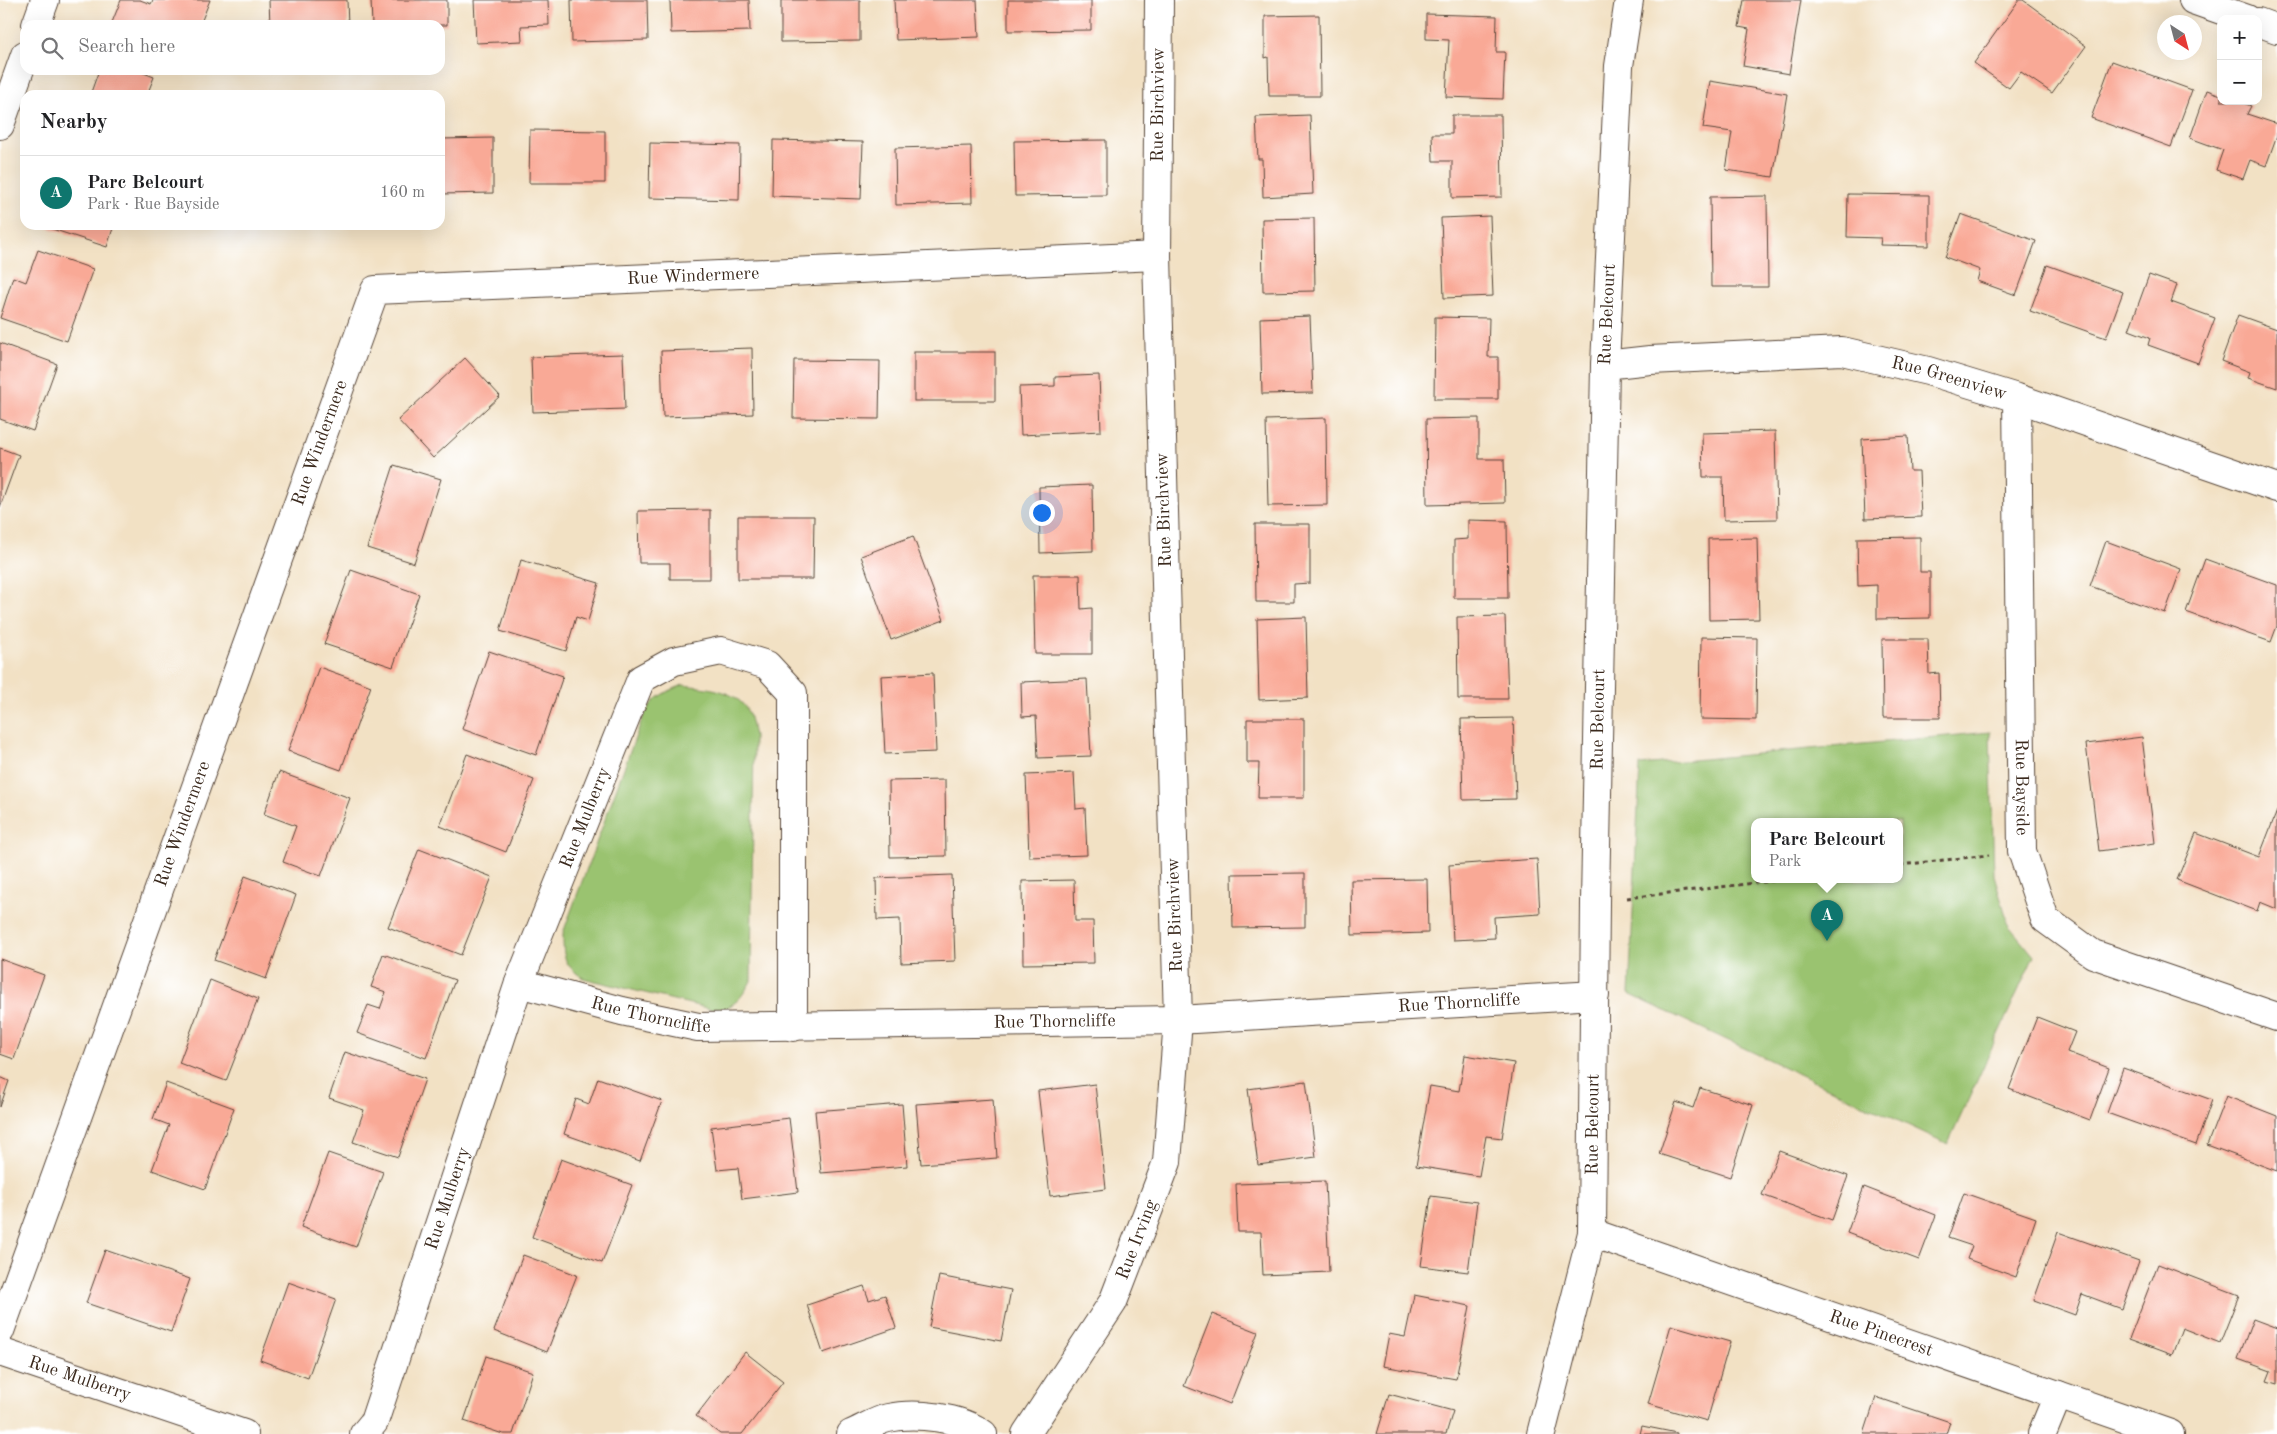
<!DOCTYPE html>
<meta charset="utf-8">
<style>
:root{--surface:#fff;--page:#f6f6f6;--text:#202124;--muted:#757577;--line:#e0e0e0;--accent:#0f766e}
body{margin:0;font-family:"Old Standard TT",serif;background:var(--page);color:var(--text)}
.controls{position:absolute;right:15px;top:15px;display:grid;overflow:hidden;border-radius:10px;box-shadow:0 5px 20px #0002}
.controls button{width:45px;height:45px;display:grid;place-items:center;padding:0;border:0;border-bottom:1px solid var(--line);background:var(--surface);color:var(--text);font:25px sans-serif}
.compass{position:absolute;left:2157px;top:15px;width:45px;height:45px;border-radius:50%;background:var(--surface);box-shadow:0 5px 20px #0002;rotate:144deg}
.you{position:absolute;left:1041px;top:512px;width:18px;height:18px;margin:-12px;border:4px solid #fff;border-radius:50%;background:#1a73e8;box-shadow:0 0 0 8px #1a73e833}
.badge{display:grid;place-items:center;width:32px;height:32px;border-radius:50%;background:var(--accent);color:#fff;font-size:16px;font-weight:700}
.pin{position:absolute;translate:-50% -41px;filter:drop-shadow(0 1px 2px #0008)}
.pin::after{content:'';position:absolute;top:26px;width:18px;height:15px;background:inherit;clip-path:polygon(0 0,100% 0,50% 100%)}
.popup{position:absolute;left:1751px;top:818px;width:152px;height:65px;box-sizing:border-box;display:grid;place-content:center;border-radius:10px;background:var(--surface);filter:drop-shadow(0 1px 4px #0005);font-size:16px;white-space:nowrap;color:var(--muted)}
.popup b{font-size:19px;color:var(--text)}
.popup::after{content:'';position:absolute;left:50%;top:100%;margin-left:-10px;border:10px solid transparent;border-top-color:var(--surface)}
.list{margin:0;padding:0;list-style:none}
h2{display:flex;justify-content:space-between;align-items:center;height:65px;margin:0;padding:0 20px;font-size:21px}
h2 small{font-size:16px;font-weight:400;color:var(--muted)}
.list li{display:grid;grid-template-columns:32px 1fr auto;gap:15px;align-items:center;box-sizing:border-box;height:75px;padding:0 20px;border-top:1px solid var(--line)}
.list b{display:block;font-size:19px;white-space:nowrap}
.list p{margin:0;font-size:16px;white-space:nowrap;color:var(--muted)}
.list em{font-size:16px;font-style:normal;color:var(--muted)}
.icon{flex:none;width:28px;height:28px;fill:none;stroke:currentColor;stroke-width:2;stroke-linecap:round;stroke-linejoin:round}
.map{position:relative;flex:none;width:2277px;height:1434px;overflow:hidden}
.search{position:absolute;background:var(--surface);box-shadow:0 5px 20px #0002;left:20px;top:20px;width:425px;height:55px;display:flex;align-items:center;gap:12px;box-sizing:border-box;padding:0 18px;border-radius:15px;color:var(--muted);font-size:19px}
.panel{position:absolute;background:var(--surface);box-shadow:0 5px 20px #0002;left:20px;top:90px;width:425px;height:140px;border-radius:15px}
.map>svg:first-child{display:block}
.green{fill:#9ac36f;stroke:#6a7646;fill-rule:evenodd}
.building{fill:#f9a996}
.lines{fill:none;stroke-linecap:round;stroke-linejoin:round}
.minor-casing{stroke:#564537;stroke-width:30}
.path{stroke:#564537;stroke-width:3;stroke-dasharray:4 4;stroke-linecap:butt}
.minor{stroke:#fff;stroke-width:28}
.labels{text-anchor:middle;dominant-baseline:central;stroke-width:4;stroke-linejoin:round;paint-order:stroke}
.street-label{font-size:18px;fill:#3b2a1e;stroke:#fff}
</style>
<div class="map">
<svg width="2277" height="1434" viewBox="0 0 2277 1434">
<rect width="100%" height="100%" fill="#fff"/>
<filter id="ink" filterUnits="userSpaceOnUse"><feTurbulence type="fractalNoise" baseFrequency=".02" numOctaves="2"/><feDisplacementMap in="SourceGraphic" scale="10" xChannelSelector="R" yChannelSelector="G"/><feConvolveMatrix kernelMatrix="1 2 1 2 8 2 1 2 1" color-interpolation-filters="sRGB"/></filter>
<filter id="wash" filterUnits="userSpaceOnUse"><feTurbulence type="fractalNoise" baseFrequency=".0096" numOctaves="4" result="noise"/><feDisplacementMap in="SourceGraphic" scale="20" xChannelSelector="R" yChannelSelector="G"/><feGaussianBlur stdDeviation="1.12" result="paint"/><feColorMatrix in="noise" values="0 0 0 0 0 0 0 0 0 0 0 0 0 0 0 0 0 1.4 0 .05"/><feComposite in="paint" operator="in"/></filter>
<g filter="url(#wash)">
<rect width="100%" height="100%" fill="#f2e1c4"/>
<g class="green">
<path d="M683,685C705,688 734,688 747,710C751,717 752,728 754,736L751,981C742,997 736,1005 719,1011L583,978C563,964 563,957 563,933L641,722C653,697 657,696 683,685Z"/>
<path d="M1990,732L1994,875L2009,926L2034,956L1948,1144L1629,994L1640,765ZM1754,822H1900V880H1754Z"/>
</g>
<g id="blocks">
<g class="building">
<path d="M121,0H140L151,4L153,0H210L200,25H111Z"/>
<path d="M269,0H347L348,25H270Z"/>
<path d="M371,0H447V25H372Z"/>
<path d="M474,0H548L549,25L521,26L522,41L476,43Z"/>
<path d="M571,0H647L648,40L572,42Z"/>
<path d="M670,0H749L750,31L671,33Z"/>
<path d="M781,0H860V41L781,42Z"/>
<path d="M894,0H977L979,37L896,40Z"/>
<path d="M1008,0H1091V30L1008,31Z"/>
<path d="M1744,0H1801L1789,74L1743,66L1749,29L1739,27Z"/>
<path d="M2019,0H2023L2086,46L2052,93L2021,72L2009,88L1974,63Z"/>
<path d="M1426,14L1497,16L1496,52H1505L1503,99L1446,97L1449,40L1426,39Z"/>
<path d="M1319,15L1320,96H1269L1268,57L1265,58V16Z"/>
<path d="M2112,61L2192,90L2171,147L2091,118Z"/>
<path d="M99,70H136L154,77L147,95H90Z"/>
<path d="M1710,81L1787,94L1773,177L1726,170L1732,132L1703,128Z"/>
<path d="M2207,90L2221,95V101H2238L2251,106L2247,114L2277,124V135L2266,166L2250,160L2243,179L2216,170L2223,150L2190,138Z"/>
<path d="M1310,115L1313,194L1263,197L1262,159H1258L1256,117Z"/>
<path d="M1452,115H1501L1502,197L1452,198V161H1433L1432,134H1452Z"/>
<path d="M530,130L605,131V183H529Z"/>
<path d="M493,138V193L440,194V139Z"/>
<path d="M773,140L863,142L861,199L772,196Z"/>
<path d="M1106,140V195L1015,196L1014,141Z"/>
<path d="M650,143L740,145L739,200L649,198Z"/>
<path d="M971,146L972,203L896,205L895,148Z"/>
<path d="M1848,194L1929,195V246L1880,245L1881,238L1847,237Z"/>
<path d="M1767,196L1768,287H1711L1710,197Z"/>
<path d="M1961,214L2036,241L2016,295L1977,281L1980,270L1945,257Z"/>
<path d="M1490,216L1493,296L1444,298L1441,218Z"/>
<path d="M1314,218L1315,291L1263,292L1262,219Z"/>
<path d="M40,225H114L107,247Z"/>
<path d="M38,250L93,269L67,341L0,318L13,277L26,282Z"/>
<path d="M2047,265L2123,292L2106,338L2030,311Z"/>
<path d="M2149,275L2177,285L2171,302L2215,318L2198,363L2148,345L2150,338L2129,330Z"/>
<path d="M2238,315L2277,329V388L2248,378L2250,372L2221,361Z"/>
<path d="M1310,316L1313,393L1262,394L1260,318Z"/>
<path d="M1435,317L1489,318L1488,357H1498V399H1434Z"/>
<path d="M0,343L57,364L33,431L0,419Z"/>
<path d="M752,348L753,414L663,417L661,351Z"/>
<rect x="914" y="352" width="81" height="49"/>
<path d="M623,354L625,409L533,412L531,357Z"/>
<path d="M465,358L500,396L433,458L398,420Z"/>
<path d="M794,360L880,361L879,419L793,418Z"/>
<path d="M1099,375L1101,431L1021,435L1019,387L1055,386V377Z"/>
<path d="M1326,418L1327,505L1268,506L1266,420Z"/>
<path d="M1479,418V459H1504L1505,503L1427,505L1426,419Z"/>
<path d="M1775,431L1777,519L1724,520L1723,477H1703L1702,433Z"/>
<path d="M1908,436L1910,471H1919L1921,517L1865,519L1862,439Z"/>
<path d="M0,448L19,455L0,507Z"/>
<path d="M394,465L441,479L414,563L367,548Z"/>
<path d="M1092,485L1093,551L1040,553L1039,487Z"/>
<path d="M710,510V579H670V563H639L638,511Z"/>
<path d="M738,516H814L813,579H738Z"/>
<path d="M1468,520L1507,521L1508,598H1454V540L1468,539Z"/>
<path d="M1255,524H1310V583L1294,584V602H1256Z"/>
<path d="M913,536L944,620L891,640L861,556Z"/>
<path d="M1920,537V572H1930V618L1877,619V585L1858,586L1857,538Z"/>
<path d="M1757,538L1759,619L1709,620L1708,539Z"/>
<path d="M2106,541L2181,569L2165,613L2090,586Z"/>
<path d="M2205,559L2277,585V626L2271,642L2186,612Z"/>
<path d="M521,560L599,583L588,621L576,617L566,651L500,631Z"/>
<path d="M351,570L419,594L393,667L324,644Z"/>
<path d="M1033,575H1080L1081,609L1092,608V654H1035Z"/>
<path d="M1505,616L1508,699H1458L1457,617Z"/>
<path d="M1306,617L1308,698L1259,700L1257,619Z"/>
<path d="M1701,637L1757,638L1756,720L1700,719Z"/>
<path d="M1882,639H1928L1929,674L1939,673L1940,718H1883Z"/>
<path d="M489,651L563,676L536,755L462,729Z"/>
<path d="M319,667L371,686L341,770L288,751Z"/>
<path d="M933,673L936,752L885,754L881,676Z"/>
<path d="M1087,679L1091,756L1038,758L1036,716L1022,717L1021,682Z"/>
<path d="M1513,718L1516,799L1463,800L1461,719Z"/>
<path d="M1247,719H1304V798H1258L1259,763H1247Z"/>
<path d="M2142,737L2155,843L2099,851L2086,744Z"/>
<path d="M467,754L534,780L506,852L440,826Z"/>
<path d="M279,772L350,798L321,876L283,862L296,826L264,814Z"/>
<path d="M1074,773L1076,809L1085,808L1087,855L1029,857L1026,775Z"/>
<path d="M945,780L946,856L890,857L889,781Z"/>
<path d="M2277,811V909L2260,902L2257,911L2177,880L2196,833L2259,857Z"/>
<path d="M419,849L492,877L461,955L388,927Z"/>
<path d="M1537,859L1540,914L1494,917L1495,938L1453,940L1449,865Z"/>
<path d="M1305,873V927L1233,928L1232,874Z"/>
<path d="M952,875L955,961L901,963L900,919L877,920L876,878Z"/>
<path d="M245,876L296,895L266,979L214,960Z"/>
<path d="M1427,879L1428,933L1352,935L1351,880Z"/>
<path d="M1074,880L1075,921H1093L1094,963L1023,964L1022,881Z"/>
<path d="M383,954L455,980L426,1058L357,1033L368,1005L380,1009L386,992L371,987Z"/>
<path d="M0,959L44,975L14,1059L0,1054Z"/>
<path d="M210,980L258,999L226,1081L179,1063Z"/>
<path d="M2037,1017L2075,1032L2067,1052L2109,1068L2090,1120L2009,1089Z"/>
<path d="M345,1052L425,1079L398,1157L353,1142L364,1110L329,1098Z"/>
<path d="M1465,1055L1514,1063L1502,1138L1486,1136L1479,1176L1416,1166L1430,1086L1459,1091Z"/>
<path d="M2123,1068L2212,1100L2196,1145L2107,1113Z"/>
<path d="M0,1077L9,1081L0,1107Z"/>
<path d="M598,1078L662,1101L640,1161L564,1134L576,1099L589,1104Z"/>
<path d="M1306,1081L1316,1157L1258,1165L1248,1089Z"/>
<path d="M166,1083L234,1108L205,1189L152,1170L169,1125L153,1119Z"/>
<path d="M1095,1084L1106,1189L1050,1196L1038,1091Z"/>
<path d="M1700,1088L1753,1105L1730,1177L1659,1154L1676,1102L1693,1108Z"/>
<path d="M2226,1096L2277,1116V1171L2207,1145Z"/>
<path d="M993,1099L997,1158L921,1164L916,1104Z"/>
<path d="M902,1104L907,1166L821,1173L815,1111Z"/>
<path d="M789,1118L798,1192L742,1199L738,1168L717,1170L711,1127Z"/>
<path d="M1779,1151L1848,1176L1832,1220L1762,1195Z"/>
<path d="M328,1153L383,1172L356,1247L301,1227Z"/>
<path d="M561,1159L632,1185L602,1263L532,1237Z"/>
<path d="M1325,1181L1329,1272L1263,1275L1261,1232H1238L1236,1184Z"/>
<path d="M1864,1187L1936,1215L1919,1260L1847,1233Z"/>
<path d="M1964,1193L2036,1218L2016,1277L1967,1259L1972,1246L1948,1238Z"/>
<path d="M1431,1196L1477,1202L1468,1272L1421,1266Z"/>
<path d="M2058,1232L2139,1261L2122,1309L2082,1294L2075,1315L2034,1300Z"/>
<path d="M105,1250L190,1279L171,1332L86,1303Z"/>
<path d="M523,1255L577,1275L547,1352L494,1331Z"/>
<path d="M2158,1264L2239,1295L2220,1343L2182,1328L2172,1355L2129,1339Z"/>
<path d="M939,1276L1011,1290L1001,1341L929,1327Z"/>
<path d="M288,1282L336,1299L308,1378L260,1360Z"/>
<path d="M864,1286L869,1300L885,1295L896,1328L823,1353L807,1305Z"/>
<path d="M1414,1295L1470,1306L1456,1379L1383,1366L1389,1334L1405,1337Z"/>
<path d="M1212,1314L1258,1332L1230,1404L1184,1386Z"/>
<path d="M2253,1319L2277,1328V1384L2267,1381L2271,1371L2238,1359Z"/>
<path d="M1671,1325L1730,1342L1707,1421L1648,1404Z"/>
<path d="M745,1352L783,1382L742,1434H720L696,1416Z"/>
<path d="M486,1356L533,1372L513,1434H503L464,1421Z"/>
<path d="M1389,1394L1453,1411L1446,1434H1377Z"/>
<path d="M1876,1397L1950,1422L1946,1434H1864Z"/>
<path d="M1642,1426L1677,1433V1434H1640Z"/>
</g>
</g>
</g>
<g filter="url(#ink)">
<use href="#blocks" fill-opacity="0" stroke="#564537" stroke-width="1"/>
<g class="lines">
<defs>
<g id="minor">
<path d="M2193,0L2247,19"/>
<path d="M2258,22L2277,29"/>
<path d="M36,25L45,0"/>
<path d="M0,125L25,55"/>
<path id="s1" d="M1605,365L1650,360L1842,351L1928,371L2017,398L2277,488"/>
<path id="s2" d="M2017,398L2022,851L2045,919L2093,954L2277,1017"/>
<path id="s3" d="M519,983L622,1011L698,1027L1178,1020L1595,995"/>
<path id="s4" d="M1592,1233L2170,1434"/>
<path id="s5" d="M0,1331L375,290L1157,256"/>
<path id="s6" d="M0,1352L244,1434"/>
<path id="s7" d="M364,1434L374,1422L519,983L641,679L674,661L721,651L767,665L793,693V1027"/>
<path d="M851,1434C863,1429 875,1421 888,1418C915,1412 960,1417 983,1434"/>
<path id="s8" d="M1026,1434L1113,1302L1167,1162L1178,1020L1157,256L1159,0"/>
<path id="s9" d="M1541,1434L1592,1233L1595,902L1605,365L1619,66L1629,0"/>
<path d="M2042,1434L2058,1395"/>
</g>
</defs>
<use href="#minor" class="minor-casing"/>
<g class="path">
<path d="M1900,865L1989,855"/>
<path d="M1627,898L1780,880"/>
</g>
<use href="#minor" class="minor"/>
</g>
</g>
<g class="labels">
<g class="street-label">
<text stroke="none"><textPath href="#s8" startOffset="1366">Rue Birchview</textPath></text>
<text stroke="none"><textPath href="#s5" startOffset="1425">Rue Windermere</textPath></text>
<text stroke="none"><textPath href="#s9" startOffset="1126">Rue Belcourt</textPath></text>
<text stroke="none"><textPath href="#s1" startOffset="348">Rue Greenview</textPath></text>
<text stroke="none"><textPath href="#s5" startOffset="944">Rue Windermere</textPath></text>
<text transform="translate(1164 510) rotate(-92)">Rue Birchview</text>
<text stroke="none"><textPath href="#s9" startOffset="721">Rue Belcourt</textPath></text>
<text stroke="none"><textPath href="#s2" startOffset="389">Rue Bayside</textPath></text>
<text stroke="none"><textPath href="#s7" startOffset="656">Rue Mulberry</textPath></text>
<text stroke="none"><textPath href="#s5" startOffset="539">Rue Windermere</textPath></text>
<text transform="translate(1175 915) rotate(-92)">Rue Birchview</text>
<text stroke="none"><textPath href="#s3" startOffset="946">Rue Thorncliffe</textPath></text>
<text stroke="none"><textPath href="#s3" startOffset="136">Rue Thorncliffe</textPath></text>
<text stroke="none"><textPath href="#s3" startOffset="541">Rue Thorncliffe</textPath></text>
<text stroke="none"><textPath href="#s9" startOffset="316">Rue Belcourt</textPath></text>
<text stroke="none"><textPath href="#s7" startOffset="251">Rue Mulberry</textPath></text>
<text stroke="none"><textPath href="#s8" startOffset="225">Rue Irving</textPath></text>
<text stroke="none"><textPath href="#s4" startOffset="306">Rue Pinecrest</textPath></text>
<text stroke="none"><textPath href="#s6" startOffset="84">Rue Mulberry</textPath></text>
</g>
</g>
</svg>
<div class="controls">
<button>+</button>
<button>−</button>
</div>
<svg class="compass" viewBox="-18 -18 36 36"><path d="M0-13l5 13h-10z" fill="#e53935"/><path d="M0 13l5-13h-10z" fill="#757577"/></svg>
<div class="you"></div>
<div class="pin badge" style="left:1827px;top:941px">A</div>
<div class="popup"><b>Parc Belcourt</b>Park</div>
<div class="search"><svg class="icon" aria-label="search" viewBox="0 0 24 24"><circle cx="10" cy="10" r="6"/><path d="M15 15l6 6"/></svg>Search here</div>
<section class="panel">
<h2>Nearby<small></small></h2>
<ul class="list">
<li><span class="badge">A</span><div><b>Parc Belcourt</b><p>Park · Rue Bayside</p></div><em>160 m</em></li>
</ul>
</section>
</div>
